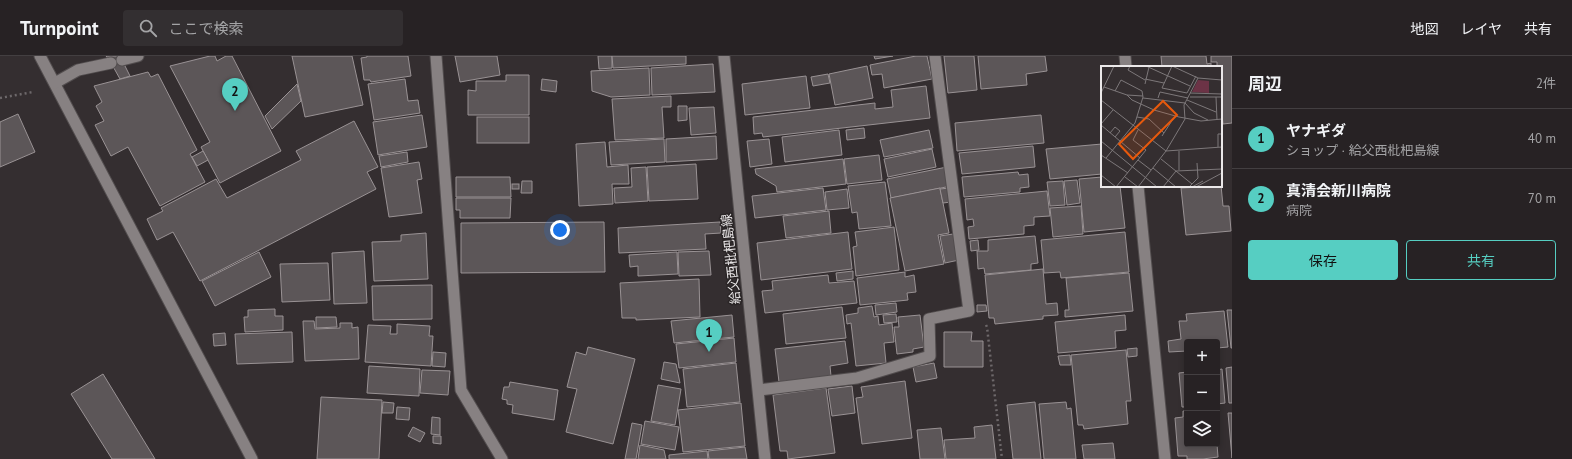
<!DOCTYPE html>
<html lang="ja">
<meta charset="utf-8">
<style>
:root{--surface:#272224;--page:#332f31;--text:#f1f3f6;--muted:#a4a4a6;--line:#433f41;--accent:#56cec2}
body{margin:0;font-family:"PT Sans","Noto Sans JP",sans-serif;background:var(--page);color:var(--text)}
.controls{position:absolute;right:12px;bottom:12px;display:grid;overflow:hidden;border-radius:4px;box-shadow:0 2px 6px #0003}
.controls button{width:36px;height:36px;display:grid;place-items:center;padding:0;border:0;border-bottom:1px solid var(--line);background:var(--surface);color:var(--text);font:20px sans-serif}
.you{position:absolute;left:560px;top:174px;width:14px;height:14px;margin:-10px;border:3px solid #fff;border-radius:50%;background:#1a73e8;box-shadow:0 0 0 6px #1a73e833}
.badge{display:grid;place-items:center;width:26px;height:26px;border-radius:50%;background:var(--accent);color:#111;font-size:13px;font-weight:700}
.pin{position:absolute;translate:-50% -33px;filter:drop-shadow(0 1px 2px #0008)}
.pin::after{content:'';position:absolute;top:21px;width:14px;height:12px;background:inherit;clip-path:polygon(0 0,100% 0,50% 100%)}
.list{margin:0;padding:0;list-style:none}
h2{display:flex;justify-content:space-between;align-items:center;height:52px;margin:0;padding:0 16px;font-size:17px}
h2 small{font-size:13px;font-weight:400;color:var(--muted)}
.list li{display:grid;grid-template-columns:26px 1fr auto;gap:12px;align-items:center;box-sizing:border-box;height:60px;padding:0 16px;border-top:1px solid var(--line)}
.list b{display:block;font-size:15px;white-space:nowrap}
.list p{margin:0;font-size:13px;white-space:nowrap;color:var(--muted)}
.list em{font-size:13px;font-style:normal;color:var(--muted)}
.actions{display:flex;gap:8px;padding:12px 16px}
.actions a{flex:1;padding:9px 0;border:1px solid var(--accent);border-radius:4px;text-align:center;font-size:14px;color:var(--accent)}
.actions .main{background:var(--accent);color:#111}
.icon{flex:none;width:22px;height:22px;fill:none;stroke:currentColor;stroke-width:2;stroke-linecap:round;stroke-linejoin:round}
.map{position:relative;flex:none;width:1232px;height:403px;overflow:hidden}
header{display:flex;align-items:center;gap:24px;box-sizing:border-box;height:56px;padding:0 20px;background:var(--surface);border-bottom:1px solid var(--line)}
header strong{font-size:19px}
nav{display:flex;gap:22px;margin-inline-start:auto;font-size:14px}
.search{width:280px;height:36px;background:var(--page);display:flex;align-items:center;gap:10px;box-sizing:border-box;padding:0 14px;border-radius:4px;color:var(--muted);font-size:15px}
main{display:flex}
aside{flex:1;background:var(--surface)}
.map>svg:first-child{display:block}
.building{fill:#5c5658;stroke:#999294}
.lines{fill:none;stroke-linecap:round;stroke-linejoin:round}
.minor-casing{stroke:#524d4e;stroke-width:13}
.secondary-casing{stroke:#524d4e;stroke-width:13}
.path{stroke:#6d686a;stroke-width:2.5;stroke-dasharray:2 3;stroke-linecap:butt}
.minor{stroke:#878182;stroke-width:11}
.secondary{stroke:#878182;stroke-width:11}
.labels{text-anchor:middle;dominant-baseline:central;stroke-width:3;stroke-linejoin:round;paint-order:stroke}
.street-label{font-size:13px;fill:#ebe8e9;stroke:#2a2526}
.inset-road{fill:none;stroke:#7d787a;stroke-width:1}
.view{fill:#e8590c;fill-opacity:0.15;stroke:#e8590c;stroke-width:2}
.inset-edge{fill:none;stroke:#ebe8e9;stroke-width:2}
</style>
<header>
<strong>Turnpoint</strong>
<div class="search"><svg class="icon" aria-label="search" viewBox="0 0 24 24"><circle cx="10" cy="10" r="6"/><path d="M15 15l6 6"/></svg>ここで検索</div>
<nav><a>地図</a><a>レイヤ</a><a>共有</a></nav>
</header>
<main>
<div class="map">
<svg width="1232" height="403" viewBox="0 0 1232 403">
<rect width="100%" height="100%" fill="#342e30"/>
<g class="building">
<path d="M106,0H120L130,20L120,23L110,5Z"/>
<path d="M210,0H215L217,5L226,0H232L281,95L220,127L201,91L210,86L170,10Z"/>
<path d="M292,0H352L363,49L305,61Z"/>
<path d="M367,0H408L411,20L371,26L370,24H364L361,2L367,1Z"/>
<path d="M455,0H497L500,19L460,26Z"/>
<path d="M598,0H612V12L599,13Z"/>
<path d="M612,0H686V8L613,12Z"/>
<path d="M874,0H893L875,3Z"/>
<path d="M916,0H927L932,23L884,32L882,18L872,19L870,9Z"/>
<path d="M944,0H974L977,34L948,37Z"/>
<path d="M978,0H1045L1047,15L1026,18L1027,29L981,33Z"/>
<path d="M1161,0H1206L1207,8L1211,7V11H1162Z"/>
<path d="M1211,0H1232V67L1223,68L1221,50V11H1217V6H1211Z"/>
<path d="M713,8L715,36L652,39L651,12Z"/>
<path d="M867,10L873,42L835,49L829,18Z"/>
<path d="M649,12L650,39L611,41L592,35L591,15Z"/>
<path d="M148,16L151,21L158,18L197,94L190,98L205,126L160,150L128,91L111,100L95,69L104,65L96,50L102,46L94,30Z"/>
<path d="M828,18L830,27L813,30L811,21Z"/>
<path d="M506,19H529V59H468V34L476,35V25H506Z"/>
<path d="M806,20L810,52L745,59L742,28Z"/>
<path d="M405,23L408,45L418,44L420,57L374,64L368,28Z"/>
<path d="M542,23L557,25L556,36L541,34Z"/>
<path d="M297,28L301,45L272,73L265,60Z"/>
<path d="M926,30L930,62L763,81L762,77L754,78L753,61L875,47V53L893,51L891,34Z"/>
<path d="M671,40V51H662L664,82L615,84L612,43Z"/>
<path d="M678,50H687V64L678,65Z"/>
<path d="M714,51L716,77L691,79L689,52Z"/>
<path d="M18,58L35,96L0,111V66Z"/>
<path d="M422,59L427,91L378,99L373,66Z"/>
<path d="M1041,59L1044,87L957,95L955,67Z"/>
<rect x="477" y="61" width="52" height="26"/>
<path d="M354,65L378,111L367,116L376,133L200,225L173,176L157,184L147,163L163,155L161,152L216,123L227,142L301,104L296,95Z"/>
<path d="M864,72L865,82L847,84L846,74Z"/>
<path d="M839,74L842,99L785,106L782,81Z"/>
<path d="M929,74L933,92L884,101L880,84Z"/>
<path d="M716,80L717,103L666,106V83Z"/>
<path d="M664,83L665,106L611,109L609,86Z"/>
<path d="M769,83L772,108L750,111L747,85Z"/>
<path d="M605,86L607,111L628,109L629,128H612L613,148L579,150L576,88Z"/>
<path d="M1102,88V118L1050,123L1046,93Z"/>
<path d="M1033,90L1035,111L962,118L959,97Z"/>
<path d="M932,93L936,111L888,121L884,103Z"/>
<path d="M203,95L208,104L197,110L192,101Z"/>
<path d="M407,96L408,106L381,111L379,100Z"/>
<path d="M879,99L882,124L847,128L844,103Z"/>
<path d="M843,103L846,128L777,136L776,130L756,118L755,113Z"/>
<path d="M419,106L422,123L417,124L422,157L389,161L381,112Z"/>
<path d="M696,108L698,143L649,145L647,111Z"/>
<path d="M646,111L648,145L615,147L614,132L632,131L631,112Z"/>
<path d="M947,111L951,130L891,142L887,123Z"/>
<path d="M1018,116L1019,119L1028,118L1029,131L1020,132V136L964,141L962,121Z"/>
<path d="M456,121H510L511,141H456Z"/>
<path d="M1102,121V130H1120L1125,172L1084,176L1079,123Z"/>
<path d="M1077,124L1080,147L1067,149L1064,125Z"/>
<path d="M522,125H532V137H521Z"/>
<path d="M1063,125L1065,149L1050,150L1047,126Z"/>
<path d="M885,126L891,170L859,173L857,156L852,157L848,130Z"/>
<rect x="512" y="128" width="7" height="5"/>
<path d="M1221,129L1223,150H1229L1231,175L1186,179L1181,132L1221,130Z"/>
<path d="M823,132L826,154L755,162L752,140Z"/>
<path d="M940,132L949,177L938,179L944,208L905,215L890,142Z"/>
<path d="M949,132L951,146L943,147L940,133Z"/>
<path d="M847,133L849,152L827,154L825,136Z"/>
<path d="M1047,135L1050,160L1034,161V169L1024,170V178L969,183L968,171L974,170L973,163L967,164L965,143Z"/>
<path d="M456,142H511L510,162H460V154H456Z"/>
<path d="M1081,150L1083,178L1053,181L1050,152Z"/>
<path d="M829,155L831,177L786,182L783,160Z"/>
<path d="M604,166L605,216L461,217V167Z"/>
<path d="M720,166L721,177L705,178L706,193L619,197L618,172Z"/>
<path d="M894,171L899,214L856,220L853,191L857,190L855,176Z"/>
<path d="M848,176L852,213L761,224L757,187Z"/>
<path d="M1125,176L1129,216L1061,222L1060,216L1044,217L1041,184Z"/>
<path d="M426,177L428,223L374,225L372,186L401,185V179Z"/>
<path d="M953,178L959,204L945,207L940,180Z"/>
<path d="M1035,180L1038,207L1031,208V214L985,218L984,212L978,213L977,195H988V184Z"/>
<path d="M978,184L979,194L971,195L970,185Z"/>
<path d="M364,195L367,247L334,248L332,197Z"/>
<path d="M709,195L711,219L679,220L678,196Z"/>
<path d="M259,196L271,221L215,250L202,225Z"/>
<path d="M677,196L678,218L638,220V210L630,211L629,199Z"/>
<path d="M328,207L330,244L282,246L280,208Z"/>
<path d="M1043,213L1046,248L1057,247L1058,259L1043,260V263L995,268L994,262H989L985,219Z"/>
<path d="M853,215V223L837,225L836,217Z"/>
<path d="M905,216V221L914,219L916,236L907,237L908,244L860,249L857,222Z"/>
<path d="M1129,217L1133,255L1065,261V254H1069L1066,222Z"/>
<path d="M828,219L829,227L854,225L857,247L765,257L762,235L773,234L772,225Z"/>
<path d="M699,223L700,261L636,264V262H622L620,227Z"/>
<path d="M432,229V263L373,264L372,230Z"/>
<path d="M896,247L897,256L876,259L875,249Z"/>
<path d="M977,249H986L987,255L977,256Z"/>
<path d="M872,250L874,261L878,260L879,269L892,267L894,286L884,287L886,307L856,310L851,267L847,268L846,259L858,257V252Z"/>
<path d="M842,251L846,282L786,288L783,258Z"/>
<path d="M275,253V260H283V274L245,276L244,261H248V254Z"/>
<path d="M1227,254H1232V292H1231Z"/>
<path d="M1224,255L1228,291L1217,292V286H1187V295L1169,296L1168,285L1181,283L1179,265H1187L1186,258Z"/>
<path d="M896,258L897,266L884,267L883,259Z"/>
<path d="M732,259L734,281L674,287L671,265Z"/>
<path d="M920,259L924,291L913,293V296L897,298L894,271H899L898,261Z"/>
<path d="M1125,259L1126,274L1115,275L1116,292L1058,297L1055,266Z"/>
<path d="M316,261H336L337,271L316,272Z"/>
<path d="M303,265H314L315,273L340,272V267H352V272L358,271L359,303L305,305Z"/>
<path d="M397,268L430,270L429,280H433L431,310L365,306L368,269L391,270L390,278H397Z"/>
<path d="M292,276L293,306L237,308L235,278Z"/>
<path d="M944,276H972L971,285H983V311H944Z"/>
<path d="M225,277L226,289L214,290L213,278Z"/>
<path d="M734,282L736,306L679,312L676,288Z"/>
<path d="M845,285L848,307L830,310L831,320L779,326L775,293Z"/>
<path d="M588,291L635,303L613,388L566,376L577,333L567,331L576,296L586,299Z"/>
<path d="M1137,292V300L1128,301L1127,293Z"/>
<path d="M1126,294L1131,345H1126L1128,368L1084,373L1083,369H1078L1071,299Z"/>
<path d="M433,296L446,297L445,311L432,310Z"/>
<path d="M1070,299L1071,309H1060L1058,300Z"/>
<path d="M664,306L676,308L680,327L661,323Z"/>
<path d="M736,307L740,346L687,351L683,313Z"/>
<path d="M934,307L937,322L916,326L913,311Z"/>
<path d="M369,310L420,313L419,340L367,337Z"/>
<path d="M1232,311V347H1229L1226,312Z"/>
<path d="M1222,313L1225,347L1217,348V314Z"/>
<path d="M422,314L450,315L448,339L420,337Z"/>
<path d="M1187,316V351H1182L1179,317Z"/>
<path d="M103,318L155,403H112L71,338Z"/>
<path d="M905,325L912,382L862,388L856,342L863,341L861,331Z"/>
<path d="M510,326L558,334L554,364L512,357L513,349L507,348V344L502,343L504,331H509Z"/>
<path d="M658,329L681,333L675,369L651,365Z"/>
<path d="M852,330L855,357L832,360L828,333Z"/>
<path d="M826,332L835,397L788,403L787,395H780L773,339Z"/>
<path d="M321,341L382,344L379,403H317Z"/>
<path d="M383,346L394,347L393,357H382Z"/>
<path d="M1035,346L1041,403H1013L1007,349Z"/>
<path d="M1066,346L1067,353L1071,352L1076,403H1044L1039,348Z"/>
<path d="M741,347L745,390L683,396L678,354Z"/>
<path d="M397,351L410,352L409,364L396,363Z"/>
<path d="M1183,355H1187V388H1217L1218,401L1203,403H1187V400H1178L1175,362L1183,361Z"/>
<path d="M1228,357H1232V402Z"/>
<path d="M432,361L440,362V379L431,378Z"/>
<path d="M645,365L679,371L675,394L641,388Z"/>
<path d="M632,367L642,369L636,403H625Z"/>
<path d="M992,369L996,403H946L944,384L975,382L974,371Z"/>
<path d="M413,371L425,377L420,386L408,380Z"/>
<path d="M941,372L945,403H920L917,374Z"/>
<path d="M433,380H441V388L433,387Z"/>
<path d="M1113,387L1115,403H1084L1082,389Z"/>
<path d="M640,389L664,394L666,403H638Z"/>
<path d="M745,391L747,403H709L708,395Z"/>
<path d="M707,395L708,403H669V399Z"/>
</g>
<g class="lines">
<defs>
<g id="minor">
<path d="M40,0L252,403"/>
<path d="M436,0L461,334L502,403"/>
<path d="M1125,0L1126,11"/>
<path d="M122,4L138,0"/>
<path d="M55,27L78,14L111,7"/>
<path d="M1138,130L1165,403"/>
<path d="M759,334L857,322L930,300L929,263L969,255L935,0"/>
</g>
<path id="secondary" d="M724,0L765,403"/>
</defs>
<use href="#minor" class="minor-casing"/>
<use href="#secondary" class="secondary-casing"/>
<g class="path">
<path d="M0,42L33,36"/>
<path d="M986,269L987,271L1002,403"/>
</g>
<use href="#minor" class="minor"/>
<use href="#secondary" class="secondary"/>
</g>
<g class="labels">
<g class="street-label">
<text transform="translate(731 203) rotate(-96)">給父西枇杷島線</text>
</g>
</g>
<g transform="translate(1101 10)">
<rect width="121" height="121" fill="#342e30"/>
<path d="M97,14L108,15V27L91,26Z" fill="#6c3346"/>
<path class="inset-road" d="M29,0L27,4L44,14M45,0L89,20M71,0L61,22L86,27L95,10M71,0L97,12L121,14M44,13L63,17M44,18L48,1M3,21L26,29L31,34L53,44L78,51L100,55L121,53M0,27L13,0M89,27L121,28M26,29L42,30M89,31H121M115,31L116,54M42,32L84,37M57,32L59,26L87,32M0,34L65,85L121,81M86,34L115,46M84,37L93,47L107,54M36,51L48,53L63,67M0,58L12,44M0,59L39,92M9,67L14,61L19,65L14,71M61,70L72,53M0,75L56,121M117,81V68H121M0,89L27,107M5,92L34,57L42,31L41,25L20,14L14,25M60,93L91,118M37,94L50,104M52,102L75,121M78,104V85M0,109L15,121M24,111L37,121M15,121L45,84L32,74L37,64M37,121L65,85L84,53L83,39L97,12M62,121L75,105L121,103M88,121L97,112L96,97M91,121L102,115M95,121L121,107"/>
<path class="view" d="M62,35L76,49L32,93L18,78Z"/>
<rect width="121" height="121" class="inset-edge"/>
</g>
</svg>
<div class="controls">
<button>+</button>
<button>−</button>
<button><svg class="icon" aria-label="layers" viewBox="0 0 24 24"><path d="M12 4l9 5-9 5-9-5zM3 14l9 5 9-5"/></svg></button>
</div>
<div class="you"></div>
<div class="pin badge" style="left:709px;top:296px">1</div>
<div class="pin badge" style="left:235px;top:55px">2</div>
</div>
<aside>
<h2>周辺<small>2件</small></h2>
<ul class="list">
<li><span class="badge">1</span><div><b>ヤナギダ</b><p>ショップ · 給父西枇杷島線</p></div><em>40 m</em></li>
<li><span class="badge">2</span><div><b>真清会新川病院</b><p>病院</p></div><em>70 m</em></li>
</ul>
<div class="actions"><a class="main">保存</a><a>共有</a></div>
</aside>
</main>
